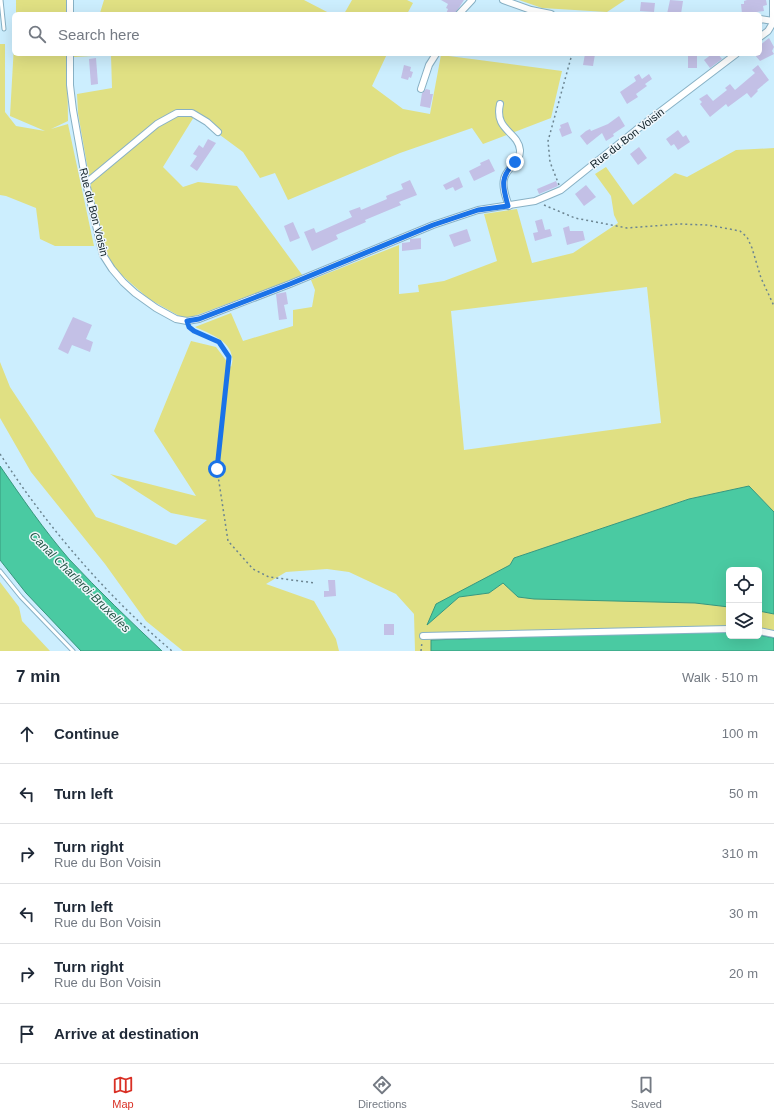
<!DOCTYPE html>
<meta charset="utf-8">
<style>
:root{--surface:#fff;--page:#f6f6f7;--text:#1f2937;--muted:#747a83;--line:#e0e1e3;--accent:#d93025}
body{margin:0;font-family:Arial,sans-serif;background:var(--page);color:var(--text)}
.controls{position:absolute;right:12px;bottom:12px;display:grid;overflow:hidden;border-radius:6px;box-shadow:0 4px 16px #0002}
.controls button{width:36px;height:36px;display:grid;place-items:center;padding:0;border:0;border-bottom:1px solid var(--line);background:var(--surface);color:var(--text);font:20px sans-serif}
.stop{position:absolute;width:12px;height:12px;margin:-9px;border:3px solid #1a73e8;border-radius:50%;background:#fff}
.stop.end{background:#1a73e8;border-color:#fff;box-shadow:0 1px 4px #0008}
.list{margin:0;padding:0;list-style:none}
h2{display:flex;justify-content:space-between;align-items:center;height:52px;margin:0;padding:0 16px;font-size:17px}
h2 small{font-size:13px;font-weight:400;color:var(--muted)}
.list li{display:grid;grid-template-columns:26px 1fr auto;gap:12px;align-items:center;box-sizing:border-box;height:60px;padding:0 16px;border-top:1px solid var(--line)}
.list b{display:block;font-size:15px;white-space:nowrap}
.list p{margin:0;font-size:13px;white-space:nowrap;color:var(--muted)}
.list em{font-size:13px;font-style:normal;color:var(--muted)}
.icon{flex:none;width:22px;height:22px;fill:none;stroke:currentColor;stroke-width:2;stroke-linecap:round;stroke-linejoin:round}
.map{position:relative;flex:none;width:774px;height:651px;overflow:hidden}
.search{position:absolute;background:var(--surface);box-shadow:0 4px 16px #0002;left:12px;right:12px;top:12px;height:44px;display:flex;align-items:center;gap:10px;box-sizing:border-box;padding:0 14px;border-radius:6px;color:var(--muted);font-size:15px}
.sheet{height:412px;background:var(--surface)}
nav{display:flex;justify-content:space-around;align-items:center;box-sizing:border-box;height:56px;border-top:1px solid var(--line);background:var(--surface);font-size:11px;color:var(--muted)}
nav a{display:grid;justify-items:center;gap:2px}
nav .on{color:var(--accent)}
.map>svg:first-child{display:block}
.green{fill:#e0e083;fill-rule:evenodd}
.water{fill:#4acaa2;stroke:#38977d}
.building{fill:#c3c0e6}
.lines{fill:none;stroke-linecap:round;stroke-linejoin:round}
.service-casing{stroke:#88b1c5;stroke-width:5}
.minor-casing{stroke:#88b1c5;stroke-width:8}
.path{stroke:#6c8591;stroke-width:1.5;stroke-dasharray:2 3;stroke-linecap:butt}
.service{stroke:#fff;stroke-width:3}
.minor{stroke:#fff;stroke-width:6}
.route{stroke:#1a73e8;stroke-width:5}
.labels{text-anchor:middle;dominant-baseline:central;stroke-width:3;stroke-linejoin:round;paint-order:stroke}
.street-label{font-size:11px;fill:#0f1f26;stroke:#eef6fb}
.water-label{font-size:12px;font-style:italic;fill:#245746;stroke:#eef6fb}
</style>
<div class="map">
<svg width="774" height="651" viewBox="0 0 774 651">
<rect width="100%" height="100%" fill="#cceefe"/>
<g class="green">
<path d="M16,0H68L67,14H16Z"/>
<path d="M104,0H304L331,14H75L100,13Z"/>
<path d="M352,0H407L413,3L407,14H344Z"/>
<path d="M519,0H625L607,12L542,8Z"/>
<path d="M0,44H5V112L16,126L45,131L10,116L14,45V54H67L68,121L51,129L68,124L94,246H55L40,239L36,208L6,196L0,195Z"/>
<path d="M74,54H387L372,86L403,109L430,114L441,55L562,71L551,118L483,144L472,128L400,153L288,200L275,173L260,178L243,152L220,135V130L197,112L163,167L183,187L198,182L237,186L303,276L189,318L181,317L149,299L117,271L103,250L98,228L78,113L77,94L112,88L111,55L74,57Z"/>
<path d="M774,148V512L749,486L689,499L514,558L510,565L437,604L428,624L459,597L489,593L503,583L518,597L695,603L729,607V632L636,633L431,640V651H415L414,614L396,594L349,572L327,569L286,572L266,584L314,601L336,639L339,651H183L146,621L105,564L31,472L0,418V362L10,387L96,517L176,545L207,520L171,513L110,474L196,496L154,431L191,341L216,347L231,367C232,364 233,360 232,357C230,340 208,333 195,327L231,313L243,341L293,326V310L312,307L315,290L311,280L399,245V294L419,292L418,285L444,281L497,261L484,214L517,209L532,263L573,253L618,223L614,215L611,196L595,174L606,167L633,205L675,173L687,177L736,150ZM647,287L661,423L464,450L451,311Z"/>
<path d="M0,582L19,607L22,621L50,651H0Z"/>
<path d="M759,611L774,614V638L759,635Z"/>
</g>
<g class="water">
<path d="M0,466C22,498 44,530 69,559C99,591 130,621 162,651H81L26,593L0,560Z"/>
<path d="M749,486L774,512V614L759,611V570H729V607L695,603L534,599L518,597L503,583L489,593L459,597L427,625L436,604L510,565L514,558L689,499Z"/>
<path d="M729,632V636H759V635L774,638V651H431V640L636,633Z"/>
</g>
<g class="building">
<path d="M441,0H464L455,14H446L448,9L446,8L448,4Z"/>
<path d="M670,0L683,1L681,14H667Z"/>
<path d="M747,0H766L767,5L763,6L764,11L742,14L741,4H744V1Z"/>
<path d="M641,2L655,3L654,12L640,11Z"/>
<path d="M769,38L774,47L772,51L774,54L760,61L754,54H760V45Z"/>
<path d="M585,54H595L593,66L583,65Z"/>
<path d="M712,54H718L722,59L710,68L704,60Z"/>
<rect x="688" y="55" width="9" height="13"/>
<path d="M96,58L98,84L91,85L89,59Z"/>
<path d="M404,65L411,67L410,71L413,72L411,78L409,77L408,80L401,78Z"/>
<path d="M758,65L769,80L757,90L758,91L751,98L747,93L728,107L726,104L710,117L700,104L702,102L699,99L707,94L713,101L727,90L725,88L730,84L735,90L755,73L752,70Z"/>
<path d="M639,74L642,79L649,74L652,79L645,84L647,86L636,94L638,97L627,104L620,92L636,81L634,77Z"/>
<path d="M426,89L430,90V94H433L430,108L420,106L422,93Z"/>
<path d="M619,116L625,126L613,134L614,136L606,141L602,133L587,145L580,136L586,131L590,129L591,131L608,124Z"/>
<path d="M568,122L572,133L562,137L559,129L561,128L560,125Z"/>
<path d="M678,130L683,137L686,135L690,142L678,150L674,144L671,146L666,139Z"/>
<path d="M208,139L216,143L197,171L190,166L197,156L193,154L199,145L203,148Z"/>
<path d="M639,147L647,158L638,165L630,154Z"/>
<path d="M489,159L495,171L474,181L469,171L481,165L480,163Z"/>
<path d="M459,177L463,187L455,191L453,187L446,190L443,185Z"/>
<path d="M410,180L417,195L399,202L401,205L365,220L366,222L336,235L338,239L312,251L304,232L314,228L316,233L352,217L349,211L360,207L361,210L387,199L386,196L403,189L401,184Z"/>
<path d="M556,181L558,186L539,194L537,189Z"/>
<path d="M586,185L596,197L584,206L575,194Z"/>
<path d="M542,219L545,230L550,229L552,236L535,241L533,233L538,232L535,221Z"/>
<path d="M293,222L300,238L290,242L284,226Z"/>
<path d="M569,226L570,231H583L585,240L567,245L563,228Z"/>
<path d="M467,229L471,241L454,247L449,235Z"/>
<path d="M421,238V249L402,251V243L410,242V239Z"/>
<path d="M286,292L288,304L284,305L287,319L279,320L276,294Z"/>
<path d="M73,317L92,325L86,339L93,342L90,352L72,345L68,354L58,349Z"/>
<path d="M328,580H335L336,596L324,597V591H329Z"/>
<rect x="384" y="624" width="10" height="11"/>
</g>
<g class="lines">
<defs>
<g id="service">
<path d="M1,0L4,29"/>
<path d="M0,571L21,597L73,651"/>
</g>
<g id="minor">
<path d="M70,0V14"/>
<path d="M503,0L531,10L551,14"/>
<path d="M459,14L472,0"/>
<path d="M760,19L773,21V0"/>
<path d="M760,37L768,31L774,21"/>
<path d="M70,54V85L73,110L86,183L103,255L112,269L123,282L135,293L156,308L176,319L187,321L199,319L290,284L433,225L478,210L535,201L561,190L636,130L736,54"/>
<path d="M421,89L429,65L436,54"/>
<path d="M500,104C494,131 518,131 520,150C521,162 506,168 504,179C502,188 506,198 509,206"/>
<path d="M86,183L157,124L177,113H192L207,122L218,132"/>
<path d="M759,631L774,634"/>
<path d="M423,636L729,629"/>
</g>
</defs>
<use href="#service" class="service-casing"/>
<use href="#minor" class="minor-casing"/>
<g class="path">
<path d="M559,185L550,162L548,141L572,54"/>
<path d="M544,205L575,218L627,228L679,224L708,225L740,231L747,237L752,248L761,278L774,306"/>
<path d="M189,327L194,331L219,342L229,357L217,469L228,541L253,569L269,577L315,583"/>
<path d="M0,454C12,472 24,490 37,507C76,559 122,609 172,651"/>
<path d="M421,651L422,642"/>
</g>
<use href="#service" class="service"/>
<use href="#minor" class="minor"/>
</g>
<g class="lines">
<path class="route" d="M217,469L229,357L219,342L194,331L189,327L187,321L199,319L290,284L433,225L478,210L508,206C503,187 499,178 515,162"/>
</g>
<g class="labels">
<g class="street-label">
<text transform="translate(627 138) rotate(-38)">Rue du Bon Voisin</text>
<text transform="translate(94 212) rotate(76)">Rue du Bon Voisin</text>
</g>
<g class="water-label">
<text transform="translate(80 582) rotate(45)">Canal Charleroi-Bruxelles</text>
</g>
</g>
</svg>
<div class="controls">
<button><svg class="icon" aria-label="locate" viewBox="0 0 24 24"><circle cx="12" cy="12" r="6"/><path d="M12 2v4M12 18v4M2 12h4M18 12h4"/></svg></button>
<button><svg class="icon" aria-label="layers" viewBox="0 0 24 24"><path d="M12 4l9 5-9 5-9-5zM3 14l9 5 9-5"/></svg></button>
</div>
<div class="stop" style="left:217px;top:469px"></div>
<div class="stop end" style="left:515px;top:162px"></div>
<div class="search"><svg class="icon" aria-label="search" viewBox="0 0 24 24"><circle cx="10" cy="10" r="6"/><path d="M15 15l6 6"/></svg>Search here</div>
</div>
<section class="sheet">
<h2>7 min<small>Walk · 510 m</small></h2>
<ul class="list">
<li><svg class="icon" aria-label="ahead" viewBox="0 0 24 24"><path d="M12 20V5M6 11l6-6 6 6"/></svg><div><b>Continue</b></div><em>100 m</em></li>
<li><svg class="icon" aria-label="left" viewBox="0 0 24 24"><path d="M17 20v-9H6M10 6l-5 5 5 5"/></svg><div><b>Turn left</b></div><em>50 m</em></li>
<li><svg class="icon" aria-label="right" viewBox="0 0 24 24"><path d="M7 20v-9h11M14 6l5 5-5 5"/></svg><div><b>Turn right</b><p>Rue du Bon Voisin</p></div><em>310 m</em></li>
<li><svg class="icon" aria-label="left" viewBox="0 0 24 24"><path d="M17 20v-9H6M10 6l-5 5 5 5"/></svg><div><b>Turn left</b><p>Rue du Bon Voisin</p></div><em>30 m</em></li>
<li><svg class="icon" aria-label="right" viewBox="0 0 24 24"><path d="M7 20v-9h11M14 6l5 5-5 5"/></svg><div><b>Turn right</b><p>Rue du Bon Voisin</p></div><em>20 m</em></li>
<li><svg class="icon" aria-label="arrive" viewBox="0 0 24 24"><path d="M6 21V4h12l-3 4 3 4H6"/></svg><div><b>Arrive at destination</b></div></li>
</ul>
</section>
<nav>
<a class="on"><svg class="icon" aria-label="map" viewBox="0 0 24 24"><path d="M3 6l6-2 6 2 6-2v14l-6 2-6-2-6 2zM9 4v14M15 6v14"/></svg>Map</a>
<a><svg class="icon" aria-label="directions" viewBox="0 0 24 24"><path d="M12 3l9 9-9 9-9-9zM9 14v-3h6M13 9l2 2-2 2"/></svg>Directions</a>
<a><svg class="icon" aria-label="saved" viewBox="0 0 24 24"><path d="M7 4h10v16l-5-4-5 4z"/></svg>Saved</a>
</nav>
